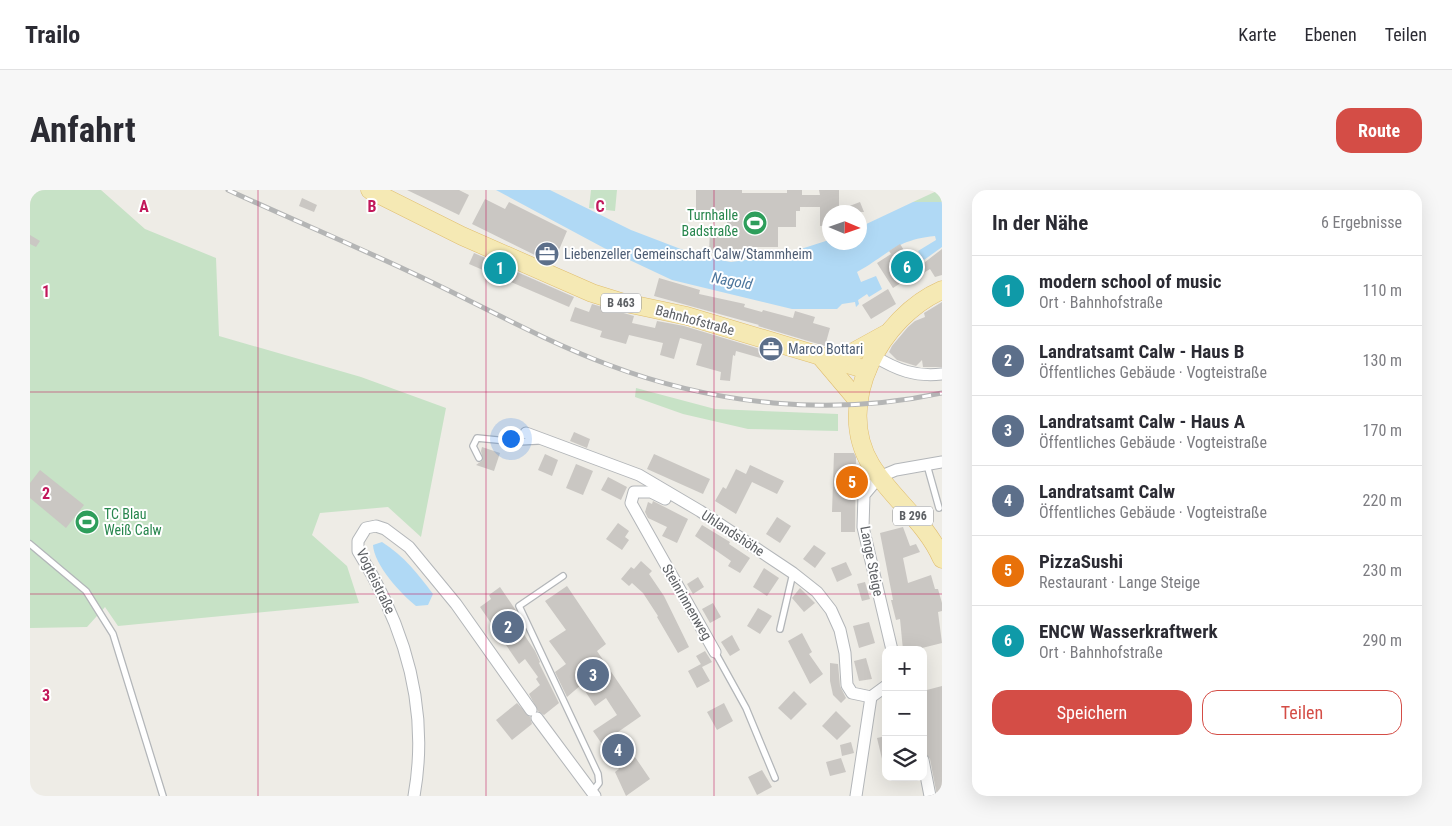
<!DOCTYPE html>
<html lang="de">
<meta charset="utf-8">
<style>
:root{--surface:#fff;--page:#f7f7f7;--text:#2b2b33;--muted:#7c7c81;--line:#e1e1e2;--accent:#d44d46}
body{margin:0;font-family:"Roboto Condensed",sans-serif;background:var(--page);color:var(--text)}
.controls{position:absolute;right:15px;bottom:15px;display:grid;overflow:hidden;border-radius:10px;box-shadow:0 5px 20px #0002}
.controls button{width:45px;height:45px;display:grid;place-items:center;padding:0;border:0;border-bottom:1px solid var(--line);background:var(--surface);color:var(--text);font:25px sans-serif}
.compass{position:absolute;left:792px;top:15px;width:45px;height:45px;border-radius:50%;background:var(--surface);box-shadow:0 5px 20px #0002;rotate:92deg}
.you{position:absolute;left:480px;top:248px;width:18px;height:18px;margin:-12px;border:4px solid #fff;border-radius:50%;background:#1a73e8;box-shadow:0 0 0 8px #1a73e833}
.badge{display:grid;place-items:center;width:32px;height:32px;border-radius:50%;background:var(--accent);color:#fff;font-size:16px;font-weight:700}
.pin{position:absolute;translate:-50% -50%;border:2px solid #fff;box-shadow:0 1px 5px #0006}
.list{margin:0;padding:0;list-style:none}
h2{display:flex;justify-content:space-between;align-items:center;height:65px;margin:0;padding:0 20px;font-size:21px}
h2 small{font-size:16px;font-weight:400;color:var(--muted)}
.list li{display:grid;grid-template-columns:32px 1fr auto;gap:15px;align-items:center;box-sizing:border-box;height:70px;padding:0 20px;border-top:1px solid var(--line)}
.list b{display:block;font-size:19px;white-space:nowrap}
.list p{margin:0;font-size:16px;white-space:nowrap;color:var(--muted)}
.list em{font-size:16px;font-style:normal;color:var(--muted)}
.actions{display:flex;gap:10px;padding:15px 20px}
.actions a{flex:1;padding:11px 0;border:1px solid var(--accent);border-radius:15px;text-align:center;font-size:18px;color:var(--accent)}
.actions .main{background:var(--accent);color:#fff}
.icon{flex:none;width:28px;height:28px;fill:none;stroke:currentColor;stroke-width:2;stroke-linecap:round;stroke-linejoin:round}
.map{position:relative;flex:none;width:912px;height:606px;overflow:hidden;border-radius:15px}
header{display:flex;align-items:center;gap:30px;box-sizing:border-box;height:70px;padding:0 25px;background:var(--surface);border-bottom:1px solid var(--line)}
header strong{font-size:24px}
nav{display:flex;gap:28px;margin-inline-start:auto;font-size:18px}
.intro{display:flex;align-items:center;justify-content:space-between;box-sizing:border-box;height:120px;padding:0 30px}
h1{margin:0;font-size:35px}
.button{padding:12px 22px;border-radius:15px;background:var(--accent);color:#fff;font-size:18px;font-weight:700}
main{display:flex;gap:30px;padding:0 30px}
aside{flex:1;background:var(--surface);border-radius:15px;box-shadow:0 5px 20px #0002}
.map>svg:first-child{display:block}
.green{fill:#c7e2c6}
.water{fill:#b0d9f5}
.building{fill:#cac7c3}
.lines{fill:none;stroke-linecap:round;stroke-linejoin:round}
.service-casing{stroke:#b3b6b9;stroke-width:8}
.minor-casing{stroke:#b3b6b9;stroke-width:13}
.primary-casing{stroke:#e0bd6d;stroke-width:19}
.service{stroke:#fff;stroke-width:5.5}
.minor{stroke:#fff;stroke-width:11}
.primary{stroke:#f5e9b4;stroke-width:18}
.rail-casing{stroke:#b4b5b5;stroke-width:5}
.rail{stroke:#fff;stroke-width:3;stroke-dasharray:9;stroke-linecap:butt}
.grid{fill:none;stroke:#c2185b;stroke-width:1;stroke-opacity:0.55}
.labels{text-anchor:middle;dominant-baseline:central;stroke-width:4;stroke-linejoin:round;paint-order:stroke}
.shield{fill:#fff;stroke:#8e9093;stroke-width:1}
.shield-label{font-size:12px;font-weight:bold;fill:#5e6165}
.leisure-label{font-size:14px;fill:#27864d;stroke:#fff;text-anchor:end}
.service-label{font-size:14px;fill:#4e5e75;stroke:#fff;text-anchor:start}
.street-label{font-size:14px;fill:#5e6165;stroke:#fff}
.water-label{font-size:15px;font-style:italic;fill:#4b759c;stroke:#fff}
.grid-label{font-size:16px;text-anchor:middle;font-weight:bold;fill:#c2185b;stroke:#fff;stroke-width:4;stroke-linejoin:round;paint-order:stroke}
</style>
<header>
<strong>Trailo</strong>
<nav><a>Karte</a><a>Ebenen</a><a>Teilen</a></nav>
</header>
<div class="intro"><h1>Anfahrt</h1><a class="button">Route</a></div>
<main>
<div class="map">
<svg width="912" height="606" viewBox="0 0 912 606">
<rect width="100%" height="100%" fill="#eeece6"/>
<g class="green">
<path d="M0,0H71L115,39L186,68L189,146L331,187L416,218L391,347L358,317L290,323L282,345L317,376L329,413L88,436L75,417L57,437L0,438Z"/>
<path d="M561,0H587L585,21L559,18Z"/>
<path d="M909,0H912V12H883Z"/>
<path d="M606,198L685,219L808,224V241L718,239L653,224L605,207Z"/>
</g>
<g class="water">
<path d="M466,0H520L601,40L669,66L701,72L752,65L799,50V52H829L830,37L883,12H912V57L894,70L888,61L906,50L905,46C865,50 858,65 827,82L831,92L846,86L852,99L839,107L837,104L828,110L829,114L826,117L825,112L812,114L807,119H762L642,90L574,58Z"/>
<path d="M352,352C374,366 388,384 403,404L398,415L386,416C371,404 344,375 343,355Z"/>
</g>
<g class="building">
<path d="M377,0H429L439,5L429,25Z"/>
<path d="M666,0H712V3H757V0H772V5H790L789,0H809V20L830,12L834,22H800V35L790,36V17H770V21H766V37H748V57H717V63H679L680,39H697V22L666,21Z"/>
<path d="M272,8L287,15L284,22L269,16Z"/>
<path d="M455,9L475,19L479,12L537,41L523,74L442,34Z"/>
<path d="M0,45L10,51L6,57L0,54Z"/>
<path d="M870,54L886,79L912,59V85L905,87L900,79L879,92L877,89L863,98L847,73L861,64L859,61Z"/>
<path d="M444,63L544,107L539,117L439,74Z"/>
<path d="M629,88L670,100L669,104L715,114L714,117L732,122L733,120L763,128L765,121L785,127L783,133L800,138L795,156L728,136L729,135L624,106Z"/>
<path d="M858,99L866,114L841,129L832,115Z"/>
<path d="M912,112V177H893L892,170L886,176L867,170L859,162L862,156L878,137L885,131L895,127L894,123Z"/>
<path d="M562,114L604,126L602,133L625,138L627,131L654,136L746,164L744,172L706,161L705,166L703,165L700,191L690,190L691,182L666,175L672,154L650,148L644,169L630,165L633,153L599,145L596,154L570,147L572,141L540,131L545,117L559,122Z"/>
<path d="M544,242L560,249L557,258L540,251Z"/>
<path d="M452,257L470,263L464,281L446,275L453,270L451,261Z"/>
<path d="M804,263H824L826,267L825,342H811V322H802Z"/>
<path d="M515,264L528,270L522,286L508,280Z"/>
<path d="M624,264L680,289L673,304L617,279Z"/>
<path d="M546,274L563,281L553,305L536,298Z"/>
<path d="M720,275L754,291L747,304L722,292L706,324L685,311L693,297L696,299L706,279L716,284Z"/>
<path d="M10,280L54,315L36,338L0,308V293Z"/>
<path d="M578,287L597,297L591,310L571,300Z"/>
<path d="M623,311L658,329L647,353L632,346L637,337L618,328L615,322L618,312L622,314Z"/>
<path d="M747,327L761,336L750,353L736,344Z"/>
<path d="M588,333L599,341L595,347L599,350L592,360L576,349Z"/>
<path d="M672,335L700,352L699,354L720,368L710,383L698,376L701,371L665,346Z"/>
<path d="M873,337L880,356L886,354L890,362L873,368L878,393L901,385L905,399H908L912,413V421L908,422L912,453L892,458L893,460H873L870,429L866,430L861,410H863L850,343Z"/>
<path d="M784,355L796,363L785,378L773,369Z"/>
<path d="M611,371L622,381L619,384L634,406L659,457L648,463L627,427L628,426L613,403L602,393L599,396L591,389L601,377L604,379Z"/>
<path d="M816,372L822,385L807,392L801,378Z"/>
<path d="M734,378L749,388L737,406L723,397Z"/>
<path d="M668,387L674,397L663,404L657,394Z"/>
<path d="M835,392L840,409L832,411L827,394Z"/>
<path d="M537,396L576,454L567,461L611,526L588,542L620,589L596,606L585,582L589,579L563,541L587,525L576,508L565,516L551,495L537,507L525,482L536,474L519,451L536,440L515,411Z"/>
<path d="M470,397L487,422L491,430L488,432L495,442L493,443L505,461L510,472L509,473L529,513L514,525L508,521L499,504L510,495L506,489L508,487L495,469L489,474L450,417L461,409L459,405Z"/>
<path d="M770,398L785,413L774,422L762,408Z"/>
<path d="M683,413L691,427L680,433L672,419Z"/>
<path d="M728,418L742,426L730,444L717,436Z"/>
<path d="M839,432L845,453L829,458L823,436Z"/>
<path d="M772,443L782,462L779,464L793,484L780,494L758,451Z"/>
<path d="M702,445L710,460L700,466L691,452Z"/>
<path d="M675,461L682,472L672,477L680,491L667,498L658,481L671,474L672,476L666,466Z"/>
<path d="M836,468L842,489L829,491L824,471Z"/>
<path d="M800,473L808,474L810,496L816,508L811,513L803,505L800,491Z"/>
<path d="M912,496V606H907L900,569L895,563L893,554V501Z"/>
<path d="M764,501L777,514L761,530L748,518Z"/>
<path d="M487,513L500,527L502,534L482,550L466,530Z"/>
<path d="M694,513L703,531L687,540L677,522Z"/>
<path d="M806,521L821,536L807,550L792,536Z"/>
<path d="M856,546V573H853L847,548Z"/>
<path d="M821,552L824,563L812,566L810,555Z"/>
<path d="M811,568L816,582L800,586L796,572Z"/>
<path d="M732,580L742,597L727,605L718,587Z"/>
</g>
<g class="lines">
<defs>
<g id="service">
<path d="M449,268L443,256L447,248L487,252L507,251"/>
<path d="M897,275L909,318"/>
<path d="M0,354L56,401L83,444L133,606"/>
<path d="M533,386L489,416L568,584L569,593L562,602"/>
<path d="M750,439L763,383"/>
<path d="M685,462L716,518L745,588"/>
</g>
<g id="minor">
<path d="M844,166C867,180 885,187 912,184"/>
<path d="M496,243L609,285L670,321L763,383L787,402L801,420L810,440L815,463L817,495L822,503L841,507"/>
<path d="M635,309L621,302H604L601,313L685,462"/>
<path d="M862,460L833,337L834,305L849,287L866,280L912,272"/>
<path d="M507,528L565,606"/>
<path d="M893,570L900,606"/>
<path d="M384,606C400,517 375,436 328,361V351L336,338L346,336L355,339L379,357L426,414L501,520"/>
<path d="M826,606L841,507L856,496"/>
</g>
<g id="primary">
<path d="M340,0L432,46L562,103L591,112L657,126L837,180"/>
<path d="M912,100C852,126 803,213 841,275C862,309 896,332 912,369"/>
<path d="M791,167L829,212"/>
<path d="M807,171L856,144"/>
</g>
</defs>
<use href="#service" class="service-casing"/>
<use href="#minor" class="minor-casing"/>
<use href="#primary" class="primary-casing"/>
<use href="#service" class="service"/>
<use href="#minor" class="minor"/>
<use href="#primary" class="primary"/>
<defs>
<path id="rail" d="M198,0C263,30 328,57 393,88C454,117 515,151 579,175C685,215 801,227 912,203"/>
</defs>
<use href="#rail" class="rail-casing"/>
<use href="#rail" class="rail"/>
</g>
<path class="grid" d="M228,0V606M456,0V606M684,0V606M0,202H912M0,404H912"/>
<defs>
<symbol id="stadium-disc" viewBox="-11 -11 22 22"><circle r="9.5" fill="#2e9e5b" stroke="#fff"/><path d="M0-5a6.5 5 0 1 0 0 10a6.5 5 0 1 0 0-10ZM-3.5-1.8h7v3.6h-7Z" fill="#fff"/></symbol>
<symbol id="office-disc" viewBox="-11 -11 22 22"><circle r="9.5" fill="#5c6f8a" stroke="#fff"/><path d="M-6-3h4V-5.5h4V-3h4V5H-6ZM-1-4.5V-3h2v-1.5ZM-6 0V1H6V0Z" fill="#fff"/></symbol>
</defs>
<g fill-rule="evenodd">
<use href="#stadium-disc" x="711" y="19" width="28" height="28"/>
<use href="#office-disc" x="503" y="50" width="28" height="28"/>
<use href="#office-disc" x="727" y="145" width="28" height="28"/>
<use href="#stadium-disc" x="43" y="318" width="28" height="28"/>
</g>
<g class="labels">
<g class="shield">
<rect x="571" y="103.5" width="40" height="19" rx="4"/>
<rect x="863" y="316.5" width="40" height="19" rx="4"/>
</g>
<g class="shield-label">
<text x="591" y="113">B 463</text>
<text x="883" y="326">B 296</text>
</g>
<g class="leisure-label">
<text x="708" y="25">Turnhalle<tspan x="708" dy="16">Badstraße</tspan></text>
<text x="74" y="324" text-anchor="start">TC Blau<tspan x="74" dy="16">Weiß Calw</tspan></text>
</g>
<g class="service-label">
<text x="534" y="64">Liebenzeller Gemeinschaft Calw/Stammheim</text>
<text x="758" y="159">Marco Bottari</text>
</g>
<g class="street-label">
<text transform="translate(665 130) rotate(15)">Bahnhofstraße</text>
<text transform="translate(703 343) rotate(33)">Uhlandshöhe</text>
<text transform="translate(842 371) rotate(79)">Lange Steige</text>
<text transform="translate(346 391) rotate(64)">Vogteistraße</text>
<text transform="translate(657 412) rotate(60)">Steinrinnenweg</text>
</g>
<g class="water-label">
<text transform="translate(702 91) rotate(10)">Nagold</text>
</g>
</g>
<g class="grid-label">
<text x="114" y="22">A</text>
<text x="342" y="22">B</text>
<text x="570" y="22">C</text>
<text x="16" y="107">1</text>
<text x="16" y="309">2</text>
<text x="16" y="511">3</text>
</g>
</svg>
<div class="controls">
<button>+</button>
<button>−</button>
<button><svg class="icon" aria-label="layers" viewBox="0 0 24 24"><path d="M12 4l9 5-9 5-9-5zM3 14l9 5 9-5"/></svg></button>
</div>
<svg class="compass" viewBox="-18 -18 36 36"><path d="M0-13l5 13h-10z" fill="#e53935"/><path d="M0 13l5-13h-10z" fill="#7c7c81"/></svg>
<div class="you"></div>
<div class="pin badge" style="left:470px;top:78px;background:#0f9aa8">1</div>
<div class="pin badge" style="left:478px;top:437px;background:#5c6f8a">2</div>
<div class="pin badge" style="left:563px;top:485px;background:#5c6f8a">3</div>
<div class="pin badge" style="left:588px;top:560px;background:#5c6f8a">4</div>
<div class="pin badge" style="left:822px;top:292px;background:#e8710a">5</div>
<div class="pin badge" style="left:877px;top:77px;background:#0f9aa8">6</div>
</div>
<aside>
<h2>In der Nähe<small>6 Ergebnisse</small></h2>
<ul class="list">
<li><span class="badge" style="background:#0f9aa8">1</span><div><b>modern school of music</b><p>Ort · Bahnhofstraße</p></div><em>110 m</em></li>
<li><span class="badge" style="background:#5c6f8a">2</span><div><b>Landratsamt Calw - Haus B</b><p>Öffentliches Gebäude · Vogteistraße</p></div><em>130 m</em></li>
<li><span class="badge" style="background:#5c6f8a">3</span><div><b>Landratsamt Calw - Haus A</b><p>Öffentliches Gebäude · Vogteistraße</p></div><em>170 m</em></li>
<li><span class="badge" style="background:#5c6f8a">4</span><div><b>Landratsamt Calw</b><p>Öffentliches Gebäude · Vogteistraße</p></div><em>220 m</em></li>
<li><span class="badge" style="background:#e8710a">5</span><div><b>PizzaSushi</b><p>Restaurant · Lange Steige</p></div><em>230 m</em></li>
<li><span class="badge" style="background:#0f9aa8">6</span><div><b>ENCW Wasserkraftwerk</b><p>Ort · Bahnhofstraße</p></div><em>290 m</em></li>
</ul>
<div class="actions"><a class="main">Speichern</a><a>Teilen</a></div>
</aside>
</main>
